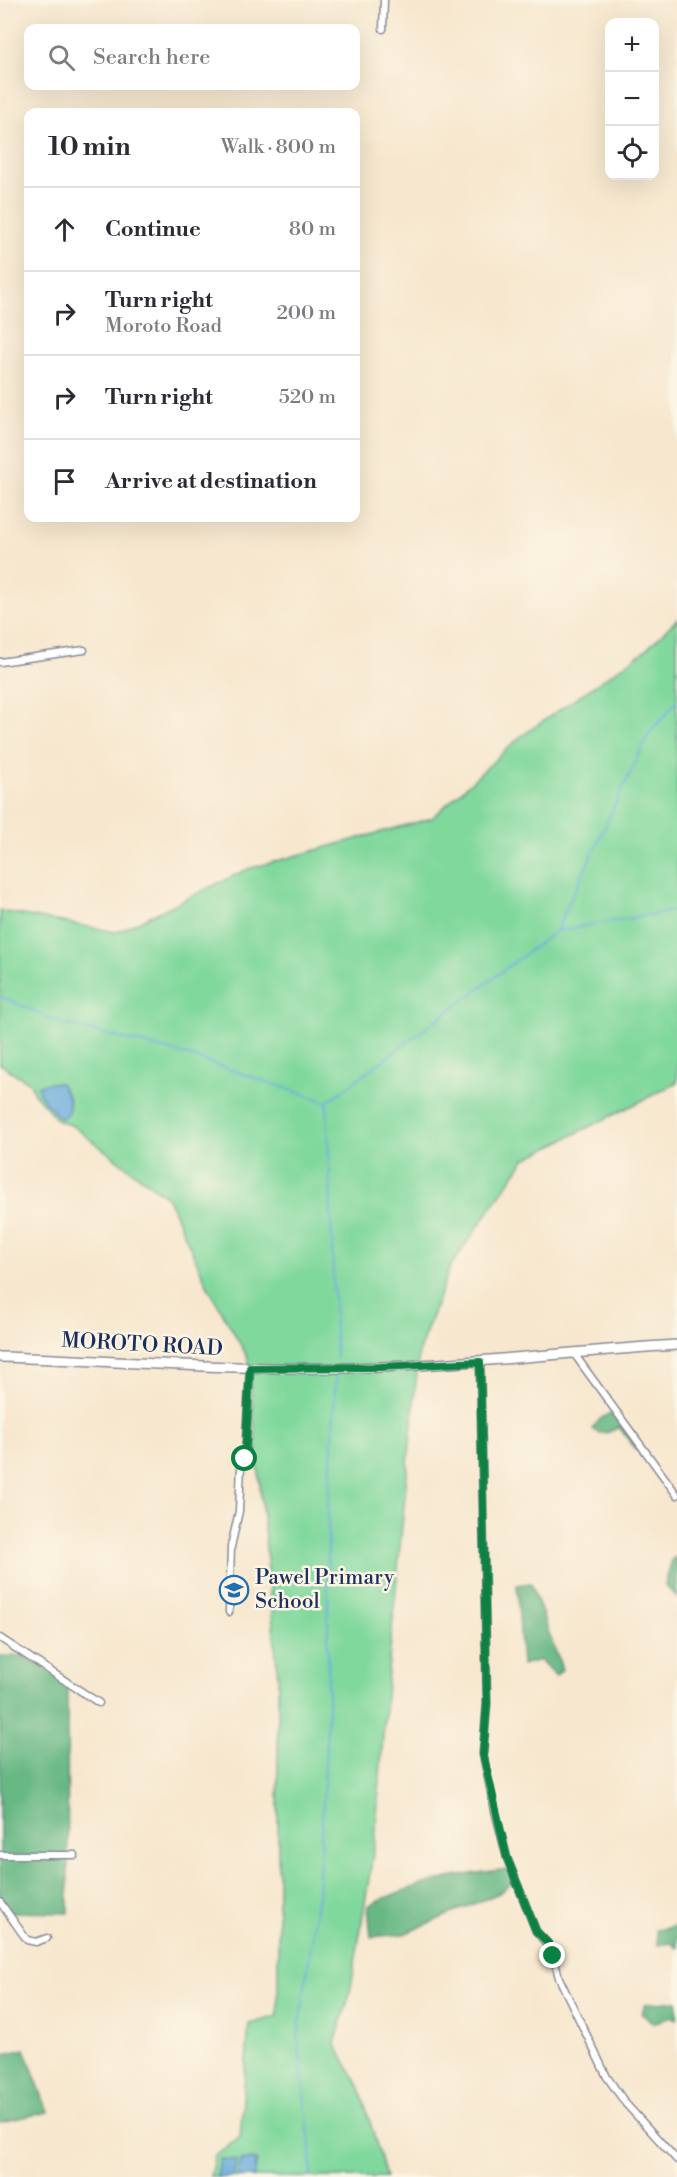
<!DOCTYPE html>
<html lang="en">
<head>
<meta charset="utf-8">
<style>
  body { margin:0; font-family:"Libre Bodoni",serif; background:#f7f7f7; color:#2b2b33 }
  .controls { position:absolute; right:18px; top:18px; display:grid; overflow:hidden; border-radius:12px; box-shadow:0 6px 24px #0002 }
  .controls button { width:54px; height:54px; display:grid; place-items:center; padding:0; border:0; border-bottom:2px solid #e1e1e2; background:#fff; color:#2b2b33; font:30px sans-serif }
  .stop { position:absolute; width:18px; height:18px; margin:-14px; border:4px solid #0b8043; border-radius:50%; background:#fff }
  .stop.end { background:#0b8043; border-color:#fff; box-shadow:0 2px 6px #0008 }
  .list { margin:0; padding:0; list-style:none }
  h2 { display:flex; justify-content:space-between; align-items:center; height:78px; margin:0; padding:0 24px; font-size:26px }
  h2 small { font-size:20px; font-weight:400; color:#7c7c81 }
  .list li { display:grid; grid-template-columns:39px 1fr auto; gap:18px; align-items:center; box-sizing:border-box; height:84px; padding:0 24px; border-top:2px solid #e1e1e2 }
  .list b { display:block; font-size:22px; white-space:nowrap }
  .list p { margin:0; font-size:20px; white-space:nowrap; color:#7c7c81 }
  .list em { font-size:20px; font-style:normal; color:#7c7c81 }
  .icon { flex:none; width:33px; height:33px; fill:none; stroke:currentColor; stroke-width:2; stroke-linecap:round; stroke-linejoin:round }
  .map { position:relative; flex:none; width:677px; height:2177px; overflow:hidden }
  .search { position:absolute; background:#fff; box-shadow:0 6px 24px #0002; left:24px; top:24px; width:336px; height:66px; display:flex; align-items:center; gap:15px; box-sizing:border-box; padding:0 21px; border-radius:12px; color:#7c7c81; font-size:22px }
  .panel { position:absolute; background:#fff; box-shadow:0 6px 24px #0002; left:24px; top:108px; width:336px; height:414px; border-radius:12px }
  .map>svg:first-child { display:block }
  .green { fill:#81d89d; stroke:#4e847e; stroke-width:1.5 }
  .forest { fill:#68b884; stroke:#427471; stroke-width:1.5 }
  .water { fill:#69abdd; stroke:#426d9e; stroke-width:1.5 }
  .lines { fill:none; stroke-linecap:round; stroke-linejoin:round }
  .stream { stroke:#69abdd; stroke-width:2 }
  .street-casing { stroke:#898b96; stroke-width:9 }
  .secondary-casing { stroke:#898b96; stroke-width:12 }
  .street { stroke:#fff; stroke-width:6 }
  .secondary { stroke:#fff; stroke-width:9 }
  .route { stroke:#0b8043; stroke-width:8 }
  .labels { text-anchor:middle; dominant-baseline:central; stroke-width:5; stroke-linejoin:round; paint-order:stroke }
  .street-label { font-size:21px; fill:#1b2f5e; stroke:#fcf5e5 }
  .poi-label { font-size:21px; fill:#1b2f5e; stroke:#fcf5e5; text-anchor:start }
</style>
</head>
<body>
<div class="map">
<svg width="677" height="2177" viewBox="0 0 677 2177">
  <rect width="100%" height="100%" fill="#fcf5e5"/>
  <filter id="ink" filterUnits="userSpaceOnUse"><feTurbulence type="fractalNoise" baseFrequency=".0167" numOctaves="2"/><feDisplacementMap in="SourceGraphic" scale="12" xChannelSelector="R" yChannelSelector="G"/><feConvolveMatrix kernelMatrix="1 2 1 2 8 2 1 2 1" color-interpolation-filters="sRGB"/></filter>
  <filter id="wash" filterUnits="userSpaceOnUse"><feTurbulence type="fractalNoise" baseFrequency=".008" numOctaves="4" result="noise"/><feDisplacementMap in="SourceGraphic" scale="24" xChannelSelector="R" yChannelSelector="G"/><feGaussianBlur stdDeviation="1.35" result="paint"/><feColorMatrix in="noise" values="0 0 0 0 0 0 0 0 0 0 0 0 0 0 0 0 0 1.4 0 .05"/><feComposite in="paint" operator="in"/></filter>
  <g filter="url(#wash)">
    <rect width="100%" height="100%" fill="#f7e7ce"/>
    <polygon class="green" points="677,619 677,1083 525,1159 450,1267 419,1351 388,1670 375,1842 350,1993 335,2043 360,2088 386,2177 210,2177 214,2157 240,2137 249,2024 278,2016 278,1677 248,1358 209,1289 168,1198 71,1125 58,1121 34,1093 30,1083 0,1064 0,911 117,932 248,869 432,818 520,737 646,650"/>
    <g class="forest">
      <path d="M610,1414L616,1415L642,1448L637,1451L619,1427C610,1432 601,1437 592,1429L601,1418Z"/>
      <polygon points="677,1557 677,1598 665,1585 672,1559"/>
      <polygon points="531,1583 562,1669 556,1676 540,1660 522,1665 517,1585"/>
      <polygon points="0,1656 24,1656 67,1681 68,1913 9,1912 0,1899"/>
      <path d="M511,1869L516,1879L499,1893L404,1934L371,1937L368,1906C410,1884 464,1873 511,1869Z"/>
      <polygon points="677,1926 677,1948 671,1943 658,1945 656,1930"/>
      <polygon points="677,2001 677,2019 671,2017 653,2023 642,2014 645,2004"/>
      <polygon points="25,2049 48,2112 0,2122 0,2055"/>
    </g>
    <g class="water">
      <path d="M50,1083H60C68,1095 76,1109 61,1119L45,1102L39,1092L38,1085Z"/>
      <polygon points="220,2159 236,2160 233,2177 217,2177"/>
      <polygon points="240,2160 257,2160 254,2177 237,2177"/>
    </g>
    <g class="lines">
      <g class="stream">
        <polyline points="556,931 648,735 677,701"/>
        <polyline points="0,996 61,1023 187,1055 327,1102"/>
        <polyline points="327,1102 556,931 677,910"/>
        <polyline points="327,1102 336,1357"/>
        <polyline points="311,2177 311,2154 298,2037 318,1896 328,1707 328,1509 336,1376"/>
      </g>
    </g>
  </g>
  <g filter="url(#ink)">
    <g class="lines">
      <g class="street-casing">
        <g id="street">
          <polyline points="383,29 384,0"/>
          <polyline points="0,662 84,650"/>
          <polyline points="575,1355 677,1495"/>
          <polyline points="480,1362 487,1703 483,1754 494,1807 507,1858 536,1931 552,1950 559,1978 607,2077 626,2104 677,2160"/>
          <polyline points="229,1612 231,1547 239,1511 241,1466 245,1459 250,1368"/>
          <polyline points="0,1638 99,1703"/>
          <polyline points="0,1855 75,1855"/>
          <polyline points="0,1902 27,1940 36,1942 47,1938"/>
        </g>
      </g>
      <g class="secondary-casing">
        <path id="secondary" d="M0,1357C127,1361 255,1372 382,1367C481,1363 579,1351 677,1345"/>
      </g>
      <use href="#street" class="street"/>
      <use href="#secondary" class="secondary"/>
    </g>
  </g>
  <g class="lines" filter="url(#ink)">
    <polyline class="route" points="245,1459 250,1368 380,1367 480,1362 487,1703 483,1754 507,1858 536,1931 549,1944 553,1956"/>
  </g>
  <defs>
    <g id="school-ring" transform="scale(1.5)"><circle r="9.5" fill="#fcf5e5" stroke="#1f6fb2" stroke-width="1.5"/><path d="M0-5L7-2L0 1L-7-2ZM-4 1L0 2.5L4 1V4Q0 6-4 4Z" fill="#1f6fb2"/></g>
  </defs>
  <g fill-rule="evenodd">
    <use href="#school-ring" x="234" y="1590"/>
  </g>
  <g class="labels">
    <g class="street-label">
      <text transform="translate(142 1345) rotate(3)">MOROTO ROAD</text>
    </g>
    <g class="poi-label">
      <text x="255" y="1578">Pawel Primary<tspan x="255" dy="24">School</tspan></text>
    </g>
  </g>
</svg>
<div class="controls">
<button>+</button>
<button>−</button>
<button><svg class="icon" aria-label="locate" viewBox="0 0 24 24"><circle cx="12" cy="12" r="6"/><path d="M12 2v4M12 18v4M2 12h4M18 12h4"/></svg></button>
</div>
<div class="stop" style="left:245px;top:1459px"></div>
<div class="stop end" style="left:553px;top:1956px"></div>
<div class="search"><svg class="icon" aria-label="search" viewBox="0 0 24 24"><circle cx="10" cy="10" r="6"/><path d="M15 15l6 6"/></svg>Search here</div>
<section class="panel">
<h2>10 min<small>Walk · 800 m</small></h2>
<ul class="list">
<li><svg class="icon" aria-label="ahead" viewBox="0 0 24 24"><path d="M12 20V5M6 11l6-6 6 6"/></svg><div><b>Continue</b></div><em>80 m</em></li>
<li><svg class="icon" aria-label="right" viewBox="0 0 24 24"><path d="M7 20v-9h11M14 6l5 5-5 5"/></svg><div><b>Turn right</b><p>Moroto Road</p></div><em>200 m</em></li>
<li><svg class="icon" aria-label="right" viewBox="0 0 24 24"><path d="M7 20v-9h11M14 6l5 5-5 5"/></svg><div><b>Turn right</b></div><em>520 m</em></li>
<li><svg class="icon" aria-label="arrive" viewBox="0 0 24 24"><path d="M6 21V4h12l-3 4 3 4H6"/></svg><div><b>Arrive at destination</b></div></li>
</ul>
</section>
</div>
</body>
</html>
